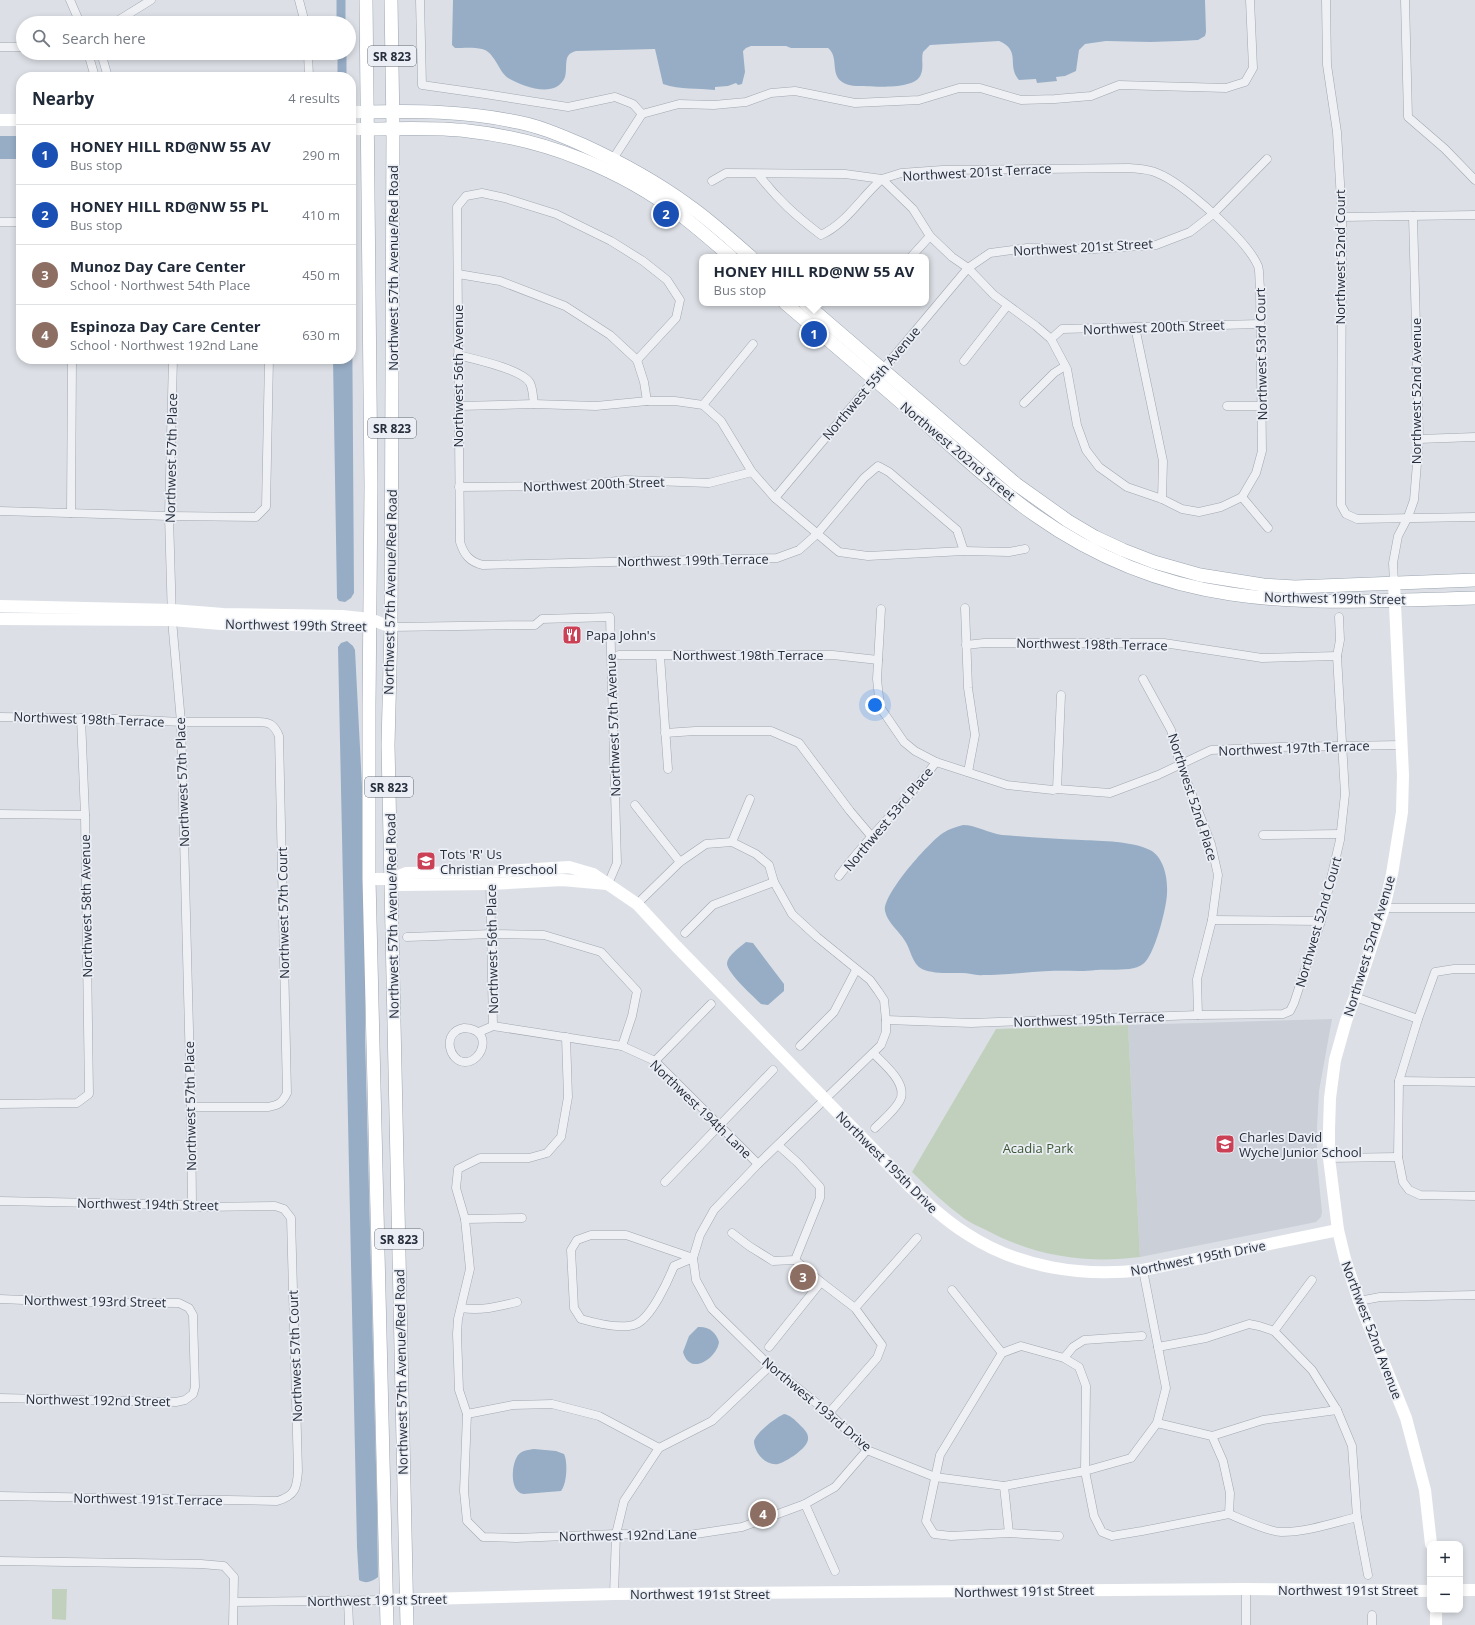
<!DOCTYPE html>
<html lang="en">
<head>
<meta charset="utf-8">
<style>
  body { margin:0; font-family:"Open Sans",sans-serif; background:#f2f2f3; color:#1f2937 }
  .controls { position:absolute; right:12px; bottom:12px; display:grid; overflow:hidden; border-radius:8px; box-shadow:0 2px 6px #0003 }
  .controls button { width:36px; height:36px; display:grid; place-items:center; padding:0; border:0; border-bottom:1px solid #e0e1e3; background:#fff; color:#1f2937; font:20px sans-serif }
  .you { position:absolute; left:875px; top:705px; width:14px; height:14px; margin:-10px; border:3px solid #fff; border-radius:50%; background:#1a73e8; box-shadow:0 0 0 6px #1a73e833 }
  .badge { display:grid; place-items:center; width:26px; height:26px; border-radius:50%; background:#d93025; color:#fff; font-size:13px; font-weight:700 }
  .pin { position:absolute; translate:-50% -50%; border:2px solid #fff; box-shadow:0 1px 4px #0006 }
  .popup { position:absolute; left:699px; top:254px; width:230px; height:52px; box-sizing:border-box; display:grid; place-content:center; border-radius:8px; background:#fff; filter:drop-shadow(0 1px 3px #0005); font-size:13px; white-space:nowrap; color:#747a83 }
  .popup b { font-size:15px; color:#1f2937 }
  .popup::after { content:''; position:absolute; left:50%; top:100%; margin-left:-8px; border:8px solid transparent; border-top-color:#fff }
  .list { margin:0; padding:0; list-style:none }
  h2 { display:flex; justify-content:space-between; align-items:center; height:52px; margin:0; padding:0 16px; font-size:17px }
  h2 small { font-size:13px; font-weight:400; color:#747a83 }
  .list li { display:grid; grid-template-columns:26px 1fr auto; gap:12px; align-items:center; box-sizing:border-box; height:60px; padding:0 16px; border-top:1px solid #e0e1e3 }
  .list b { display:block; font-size:15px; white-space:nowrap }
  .list p { margin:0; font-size:13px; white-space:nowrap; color:#747a83 }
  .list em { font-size:13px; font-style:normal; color:#747a83 }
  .icon { flex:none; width:22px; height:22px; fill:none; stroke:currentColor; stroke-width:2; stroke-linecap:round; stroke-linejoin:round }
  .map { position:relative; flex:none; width:1475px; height:1625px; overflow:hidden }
  .search { position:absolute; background:#fff; box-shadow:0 2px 6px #0003; left:16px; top:16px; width:340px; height:44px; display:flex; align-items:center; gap:10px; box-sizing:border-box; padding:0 14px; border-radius:22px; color:#747a83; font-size:15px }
  .panel { position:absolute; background:#fff; box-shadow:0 2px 6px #0003; left:16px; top:72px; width:340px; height:292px; border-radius:16px }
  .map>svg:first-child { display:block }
  .built { fill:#cacfd8 }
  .green { fill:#c1d0bd }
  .water { fill:#97adc6 }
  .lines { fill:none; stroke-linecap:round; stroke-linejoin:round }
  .canal { stroke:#97adc6; stroke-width:9 }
  .street-casing { stroke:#a2a7b0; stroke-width:9 }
  .primary-casing { stroke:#9ba4b1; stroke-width:14 }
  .street { stroke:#eef0f4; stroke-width:8 }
  .secondary { stroke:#fff; stroke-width:12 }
  .primary { stroke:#fff; stroke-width:13 }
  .labels { text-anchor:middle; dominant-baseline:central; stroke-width:3.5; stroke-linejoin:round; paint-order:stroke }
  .shield { fill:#ebeef4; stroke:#616873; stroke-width:1 }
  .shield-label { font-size:12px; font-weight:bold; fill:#262e3c }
  .street-label { font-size:13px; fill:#262e3c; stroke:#ebeef4 }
  .poi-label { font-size:13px; fill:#262e3c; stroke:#ebeef4; text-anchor:start }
  .park-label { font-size:13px; fill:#3a5733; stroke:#ebeef4 }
</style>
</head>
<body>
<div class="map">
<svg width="1475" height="1625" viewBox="0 0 1475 1625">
  <rect width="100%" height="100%" fill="#dce0e6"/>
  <polygon class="built" points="1332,1019 1319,1091 1317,1127 1317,1161 1322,1212 1321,1217 1316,1222 1140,1257 1128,1025"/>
  <g class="green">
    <path d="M1128,1025L1140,1257C1086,1264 1034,1256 986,1230C979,1227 971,1223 965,1219C946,1205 929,1189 912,1172L996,1029Z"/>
    <polygon points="52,1589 67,1589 66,1620 52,1619"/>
  </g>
  <g class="water">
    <path d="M453,0H1205L1206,32L1205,36L1198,40L1180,41L1150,42L1106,41L1085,44L1079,50L1076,71L1065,76L1056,77L1057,81L1037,83L1036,79L1019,80C1006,65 1022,51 999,41L930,45L923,52C921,59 924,67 921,74C916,91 871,86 856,86C824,83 842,59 828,48H791L786,46H751L746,48L743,51L745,72L742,84L738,85L736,83L728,86L715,87V90C697,88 681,90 663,84L655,49L576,51C573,52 570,53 568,56C565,61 567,70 565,77C556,99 524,87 508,78C498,71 495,52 482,49C474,47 463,48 455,48L452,45Z"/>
    <rect x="0" y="136" width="21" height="23"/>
    <polygon points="351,149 354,593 351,598 345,602 339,601 337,598 333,359 351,359"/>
    <path d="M347,641L353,646L355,650L366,865L365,1034L377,1505L378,1577C371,1582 366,1584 359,1580L357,1547L338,647L341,643Z"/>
    <path d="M963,825C976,825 988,833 1002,835C1028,837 1055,839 1082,840C1102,841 1132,841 1150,850C1164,857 1168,879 1167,893C1167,907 1154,957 1143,964C1133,972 1109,969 1096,970C1081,972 1065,970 1049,971C1027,972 1005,975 983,975C976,976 969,973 962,973C949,973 933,974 922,969C912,964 911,950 905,941C899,931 887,922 885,911C882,895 929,842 943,833C949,829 956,827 963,825Z"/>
    <path d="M746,942L753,943L784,984V991L768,1005L761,1004C754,997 726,972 727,963C728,955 740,947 746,942Z"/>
    <path d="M698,1327C708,1326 716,1332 719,1342C717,1358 690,1377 683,1352L689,1336Z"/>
    <path d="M784,1414C790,1415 795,1420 799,1424C803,1428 809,1433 808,1439C808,1448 786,1462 778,1464C765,1466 754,1452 754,1441C757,1432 775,1418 784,1414Z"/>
    <path d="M534,1449L556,1451L564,1454C568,1462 567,1484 561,1491L524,1494C509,1493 511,1462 519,1454C523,1450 528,1450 534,1449Z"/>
  </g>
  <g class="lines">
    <g class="canal">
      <polyline points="341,0 341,23"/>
      <polyline points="342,53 342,77"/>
    </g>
    <g class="street-casing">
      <g id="street">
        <polyline points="70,0 80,23"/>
        <polyline points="299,0 305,23"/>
        <polyline points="420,0 422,85 485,94 568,107 615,97 633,104 642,114"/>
        <polyline points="1326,0 1327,65 1337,132 1342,217 1341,505 1346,514 1357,519 1475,517"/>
        <polyline points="1405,0 1408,117 1445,149 1475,180"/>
        <polyline points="114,23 151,0"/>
        <polyline points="0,47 23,47"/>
        <polyline points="88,53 95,77"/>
        <polyline points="101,53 108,77"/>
        <polyline points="308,53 309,77"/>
        <polyline points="642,114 679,104 714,105 746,102 771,93 795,91 855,103 919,100 959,88 980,88 1021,100 1055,99 1091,96 1119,85 1226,88 1245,82 1253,68 1250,0"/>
        <polyline points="611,162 642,114"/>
        <path d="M758,174C777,199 796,216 821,235C847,223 861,197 882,179L913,209L930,236L952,257L968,268L994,295L1036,326L1051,339L1067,369L1077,425L1086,450L1099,467L1127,487L1162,499L1182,509L1199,512L1221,507L1242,497"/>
        <path d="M712,181L726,173L845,174L882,179L901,173L942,170L1129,168C1138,169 1149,169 1157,173C1183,183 1247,240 1258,266C1260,272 1259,281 1260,287L1262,451L1256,473L1242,497"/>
        <polyline points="1342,217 1475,215"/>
        <polyline points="0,222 21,222"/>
        <polyline points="911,257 930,236"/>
        <polyline points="458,274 500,281 565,306 610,335 637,360"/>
        <polyline points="1135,327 1163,461 1162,499"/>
        <polyline points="1051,339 1062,329 1260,324"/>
        <path d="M458,355C474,359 522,369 530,383C533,389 533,398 534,404"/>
        <polyline points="173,359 169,516 172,620 181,722 191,1107 192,1205"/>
        <path d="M637,360L676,318L680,300L667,280L643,261L611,241L556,214L505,198L482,193L466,196L457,207L460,542C464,555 470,562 483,565L777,558L799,550L817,534L864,478L878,466L889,472L957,530L964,551"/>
        <polyline points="637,360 644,382 647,401"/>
        <polyline points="964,361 1007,306"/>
        <polyline points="1024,403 1054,373 1065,366"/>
        <polyline points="703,405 753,344"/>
        <polyline points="459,406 534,404 596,406 647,401 675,401 703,405 721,421 752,472 775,498 839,552 868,556 964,551 1009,552 1025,549"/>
        <polyline points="1227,406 1261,406"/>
        <polyline points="1419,439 1475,437"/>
        <polyline points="459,487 574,486 625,480 709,483 752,472"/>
        <polyline points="1242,497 1268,528"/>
        <polyline points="775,498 968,268 990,253 1027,248 1094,249 1156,245 1190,232 1213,214 1267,159"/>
        <polyline points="0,511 169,516 256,517 266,507 269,359"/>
        <polyline points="71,513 72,359"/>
        <polyline points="1394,583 1393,563 1398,536 1408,517 1414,500 1419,439 1413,216"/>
        <polyline points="965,608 968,688 975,735 968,772"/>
        <polyline points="881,609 877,679 880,707 904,742 915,751 936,762 1007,785 1053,790 1057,789 1110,793 1158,775 1211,750 1280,747 1401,745"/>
        <polyline points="391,627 535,625 542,619 610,617 617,863 608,884"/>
        <polyline points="966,645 984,643 1164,643 1262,658 1337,656"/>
        <polyline points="619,655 833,655 878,660"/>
        <polyline points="660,656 668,769"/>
        <polyline points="1143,679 1171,730 1180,764 1211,844 1218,875 1212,920 1197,979 1198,1015"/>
        <path d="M0,717L123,719L181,722H258C269,722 274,724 279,736L287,1093C282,1103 279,1105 268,1107H191"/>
        <polyline points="665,733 695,731 771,731 799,743 850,811 872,837"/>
        <polyline points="1057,789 1061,695"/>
        <polyline points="635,805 680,862"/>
        <polyline points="0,814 85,815"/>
        <polyline points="1263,835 1340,834"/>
        <polyline points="732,842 750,799"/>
        <path d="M839,876C869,835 906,803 936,762"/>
        <polyline points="490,879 493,1026"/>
        <polyline points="637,904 680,862 706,844 732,842 756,854 769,865 774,882 792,914 817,937 870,980 878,991 884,1000 886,1020 886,1032 881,1045 758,1164 714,1210 700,1235 693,1258 696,1280 712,1309 770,1366 829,1413 867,1450 935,1477 1004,1486 1085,1471 1131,1458 1157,1423 1166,1388 1143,1270"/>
        <polyline points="1384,908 1475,908"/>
        <polyline points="1212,920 1321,921"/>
        <polyline points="685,933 713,905 774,882"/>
        <polyline points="407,937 492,934 544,935 601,952 637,991 632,1016 622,1046"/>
        <polyline points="1475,969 1454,969 1435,972 1418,1019 1399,1081 1398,1157 1403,1182 1409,1190 1420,1195 1475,1196"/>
        <polyline points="1355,997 1418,1019"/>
        <polyline points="886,1020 971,1023 1198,1015 1283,1014 1290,1011 1294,1003 1321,921 1340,840 1345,794 1337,656 1340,640 1339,617"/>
        <path d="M464,1028C494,1029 483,1062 465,1062C449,1062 441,1032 464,1028Z"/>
        <polyline points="479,1032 493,1026 622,1046 655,1061 758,1164"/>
        <polyline points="566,1037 568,1097 561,1137 547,1153 529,1158 480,1158 458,1169 456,1188 465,1219 470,1269 458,1319 457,1334 459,1390 467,1414 464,1491 467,1521 483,1537 516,1538 616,1534 689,1535 742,1527 805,1504 835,1487 867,1450"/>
        <polyline points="800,1046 834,1012 856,970"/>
        <path d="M873,1053C884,1064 910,1085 899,1102C893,1112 883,1120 875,1128"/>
        <polyline points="655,1061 711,1004"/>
        <polyline points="1399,1081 1475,1082"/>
        <polyline points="0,1104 77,1103 89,1094 85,815 81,718"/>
        <polyline points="778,1145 798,1163 820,1187 820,1198 795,1260"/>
        <polyline points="1329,1158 1398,1157"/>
        <polyline points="665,1182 773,1070"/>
        <path d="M0,1201L192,1205L200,1207L275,1206L284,1209L291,1218L298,1471C297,1488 295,1496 277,1501L0,1496"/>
        <polyline points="465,1219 522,1218"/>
        <polyline points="732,1233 749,1246 773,1261 795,1260"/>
        <path d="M591,1235H626L693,1258L674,1266C668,1281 651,1318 636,1324C622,1330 595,1323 581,1319L574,1308L571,1250L577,1240Z"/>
        <polyline points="795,1260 821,1282 855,1308 882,1345 877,1358 829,1413"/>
        <polyline points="952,1290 1002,1353"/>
        <polyline points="0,1299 71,1302 179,1303 189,1308 193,1315 195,1387 193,1394 185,1400 176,1402 0,1398"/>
        <polyline points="1359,1301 1380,1297 1475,1295"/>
        <path d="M461,1308C481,1311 497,1307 517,1302"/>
        <polyline points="855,1308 917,1238"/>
        <polyline points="1274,1331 1312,1280"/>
        <polyline points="769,1347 821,1282"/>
        <polyline points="1158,1347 1206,1338 1249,1324 1259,1326 1274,1331 1312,1370 1337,1410 1352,1446 1357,1517 1368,1575"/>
        <polyline points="1064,1358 1073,1347 1084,1340 1142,1336"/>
        <polyline points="467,1414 513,1405 552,1404 599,1416 659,1448 712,1421 770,1366"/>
        <polyline points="1157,1423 1212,1436 1223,1461 1230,1493 1229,1514"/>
        <polyline points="1212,1436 1263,1420 1337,1410"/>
        <polyline points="1004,1486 1009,1533"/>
        <polyline points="805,1504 835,1571"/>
        <path d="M1229,1514C1241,1519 1269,1532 1281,1532C1307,1532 1333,1523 1357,1517"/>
        <polyline points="1059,1536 1009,1533 951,1536 934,1534 926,1521 940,1455 1002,1353 1021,1346 1064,1358 1079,1367 1086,1386 1085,1471 1094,1516 1102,1532 1112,1536 1142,1531 1229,1514"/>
        <polyline points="0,1561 201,1564 224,1566 234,1577 233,1625"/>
        <polyline points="1246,1589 1246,1625"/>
        <polyline points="614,1594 616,1534 624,1501 659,1448"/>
        <polyline points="348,1600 349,1625"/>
        <polyline points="234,1602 387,1600"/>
        <polyline points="1372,1615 1372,1625"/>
      </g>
    </g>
    <g class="primary-casing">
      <g id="primary">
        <polyline points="366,0 371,486 369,707 369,879 387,1625"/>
        <polyline points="391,0 393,129 391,627 388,745 407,1625"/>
        <path d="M367,112C416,111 464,111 512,121C537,125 560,135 583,145C620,162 655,181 688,205C710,220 730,239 751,257"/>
        <path d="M368,129C401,129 434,127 468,131C544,139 621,169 682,216C699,229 715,243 731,257"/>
        <path d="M785,303C832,343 879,383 926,424C961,454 996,488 1035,515C1093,556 1160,584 1231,594C1311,606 1394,600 1475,598"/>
        <polyline points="805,303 1016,484 1068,521 1095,537 1123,550 1154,562 1200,575 1263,585 1295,587 1475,580"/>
      </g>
    </g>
    <use href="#street" class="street"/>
    <g class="secondary">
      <polyline points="351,112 367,112"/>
      <polyline points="0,120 21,120"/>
      <polyline points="351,129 368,129"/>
      <polyline points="1394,583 1403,775 1402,812 1392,874 1384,908 1355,997 1346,1021 1335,1060 1330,1098 1329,1129 1329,1158 1338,1230 1345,1259 1359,1301 1406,1418 1425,1490 1431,1544"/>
      <polyline points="0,606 172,610 223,614 342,616 370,619 391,627"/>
      <polyline points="0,619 172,620 221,624 370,626"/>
      <path d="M369,879H391L406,873L490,872L569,867L593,874L637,904L676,946L910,1187C928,1204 946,1221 967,1234C1019,1268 1082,1277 1143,1270L1338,1230"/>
      <polyline points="391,879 399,885 490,884 562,880 607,884"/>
      <polyline points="1460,1590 1475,1590"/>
      <polyline points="387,1600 614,1594 1246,1589 1430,1591"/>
      <polyline points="1436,1610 1436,1625"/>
    </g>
    <use href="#primary" class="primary"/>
  </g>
  <defs>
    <g id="restaurant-square" transform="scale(1)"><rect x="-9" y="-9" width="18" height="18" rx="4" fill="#cb4055" stroke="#ebeef4"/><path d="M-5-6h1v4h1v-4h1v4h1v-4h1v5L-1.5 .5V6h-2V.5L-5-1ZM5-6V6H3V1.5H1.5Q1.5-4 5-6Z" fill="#fff"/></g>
    <g id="school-square" transform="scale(1)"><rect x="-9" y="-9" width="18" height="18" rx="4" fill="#cb4055" stroke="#ebeef4"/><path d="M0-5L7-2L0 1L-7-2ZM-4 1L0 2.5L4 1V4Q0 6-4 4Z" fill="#fff"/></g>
  </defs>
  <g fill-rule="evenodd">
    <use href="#restaurant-square" x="572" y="635"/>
    <use href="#school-square" x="426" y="861"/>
    <use href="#school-square" x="1225" y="1144"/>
  </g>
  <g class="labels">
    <g class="shield">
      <rect x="368" y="46" width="48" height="20" rx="3"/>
      <rect x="368" y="418" width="48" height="20" rx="3"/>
      <rect x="365" y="777" width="48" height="20" rx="3"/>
      <rect x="375" y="1229" width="48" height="20" rx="3"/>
    </g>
    <g class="shield-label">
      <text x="392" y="56">SR 823</text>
      <text x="392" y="428">SR 823</text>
      <text x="389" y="787">SR 823</text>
      <text x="399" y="1239">SR 823</text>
    </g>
    <g class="street-label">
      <text transform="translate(977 172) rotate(-3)">Northwest 201st Terrace</text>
      <text transform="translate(1083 247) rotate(-3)">Northwest 201st Street</text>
      <text transform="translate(1340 257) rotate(-90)">Northwest 52nd Court</text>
      <text transform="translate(393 268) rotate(-90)">Northwest 57th Avenue/Red Road</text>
      <text transform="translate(1154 327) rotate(-2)">Northwest 200th Street</text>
      <text transform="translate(1261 354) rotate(-91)">Northwest 53rd Court</text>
      <text transform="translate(458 376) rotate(-90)">Northwest 56th Avenue</text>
      <text transform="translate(871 383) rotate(-50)">Northwest 55th Avenue</text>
      <text transform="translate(1416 391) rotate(-90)">Northwest 52nd Avenue</text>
      <text transform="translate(958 451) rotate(40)">Northwest 202nd Street</text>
      <text transform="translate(171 458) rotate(-89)">Northwest 57th Place</text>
      <text transform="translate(594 484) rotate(-2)">Northwest 200th Street</text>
      <text transform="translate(693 560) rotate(-1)">Northwest 199th Terrace</text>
      <text transform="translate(390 592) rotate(-89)">Northwest 57th Avenue/Red Road</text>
      <text transform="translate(1335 598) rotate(1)">Northwest 199th Street</text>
      <text transform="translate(296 625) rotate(1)">Northwest 199th Street</text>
      <text transform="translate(1092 644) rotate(1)">Northwest 198th Terrace</text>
      <text x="748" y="655">Northwest 198th Terrace</text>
      <text transform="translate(89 719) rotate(2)">Northwest 198th Terrace</text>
      <text transform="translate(613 725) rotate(-92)">Northwest 57th Avenue</text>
      <text transform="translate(1294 748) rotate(-2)">Northwest 197th Terrace</text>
      <text transform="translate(182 782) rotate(-92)">Northwest 57th Place</text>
      <text transform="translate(1193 797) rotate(72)">Northwest 52nd Place</text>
      <text transform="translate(888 819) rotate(-50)">Northwest 53rd Place</text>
      <text transform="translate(86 906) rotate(-91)">Northwest 58th Avenue</text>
      <text transform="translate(283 913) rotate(-91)">Northwest 57th Court</text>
      <text transform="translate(392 916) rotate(-91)">Northwest 57th Avenue/Red Road</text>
      <text transform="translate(1318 922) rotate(-74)">Northwest 52nd Court</text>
      <text transform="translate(1369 946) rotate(-73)">Northwest 52nd Avenue</text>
      <text transform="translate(492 949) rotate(-91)">Northwest 56th Place</text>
      <text transform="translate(1089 1019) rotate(-2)">Northwest 195th Terrace</text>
      <text transform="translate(190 1106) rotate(-91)">Northwest 57th Place</text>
      <text transform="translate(701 1109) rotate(44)">Northwest 194th Lane</text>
      <text transform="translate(887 1162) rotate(45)">Northwest 195th Drive</text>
      <text transform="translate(148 1204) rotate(1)">Northwest 194th Street</text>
      <text transform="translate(1198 1258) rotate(-11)">Northwest 195th Drive</text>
      <text transform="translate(95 1301) rotate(1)">Northwest 193rd Street</text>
      <text transform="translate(1372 1330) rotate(69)">Northwest 52nd Avenue</text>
      <text transform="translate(295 1356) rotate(-92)">Northwest 57th Court</text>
      <text transform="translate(401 1372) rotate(-91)">Northwest 57th Avenue/Red Road</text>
      <text transform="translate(98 1400) rotate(1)">Northwest 192nd Street</text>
      <text transform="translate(817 1404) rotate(40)">Northwest 193rd Drive</text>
      <text transform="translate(148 1499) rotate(1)">Northwest 191st Terrace</text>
      <text transform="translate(628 1535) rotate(-1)">Northwest 192nd Lane</text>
      <text x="1348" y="1590">Northwest 191st Street</text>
      <text transform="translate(1024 1591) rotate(-1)">Northwest 191st Street</text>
      <text x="700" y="1594">Northwest 191st Street</text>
      <text transform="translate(377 1600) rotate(-1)">Northwest 191st Street</text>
    </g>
    <g class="poi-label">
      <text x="586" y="635">Papa John's</text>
      <text x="440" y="854">Tots 'R' Us<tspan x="440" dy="15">Christian Preschool</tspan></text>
      <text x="1239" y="1137">Charles David<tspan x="1239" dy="15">Wyche Junior School</tspan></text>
    </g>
    <g class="park-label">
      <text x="1038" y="1148">Acadia Park</text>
    </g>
  </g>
</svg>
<div class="controls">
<button>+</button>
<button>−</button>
</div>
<div class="you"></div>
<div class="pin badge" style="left:814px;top:334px;background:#1a4fb4">1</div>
<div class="popup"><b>HONEY HILL RD@NW 55 AV</b>Bus stop</div>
<div class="pin badge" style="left:666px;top:214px;background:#1a4fb4">2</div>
<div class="pin badge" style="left:803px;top:1277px;background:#8d6e63">3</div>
<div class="pin badge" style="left:763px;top:1514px;background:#8d6e63">4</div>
<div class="search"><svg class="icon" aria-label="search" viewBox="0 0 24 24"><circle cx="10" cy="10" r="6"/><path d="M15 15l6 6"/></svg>Search here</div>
<section class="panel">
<h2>Nearby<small>4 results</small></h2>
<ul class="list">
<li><span class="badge" style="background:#1a4fb4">1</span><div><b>HONEY HILL RD@NW 55 AV</b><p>Bus stop</p></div><em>290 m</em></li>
<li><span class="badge" style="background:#1a4fb4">2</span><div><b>HONEY HILL RD@NW 55 PL</b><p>Bus stop</p></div><em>410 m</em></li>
<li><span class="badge" style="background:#8d6e63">3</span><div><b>Munoz Day Care Center</b><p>School · Northwest 54th Place</p></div><em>450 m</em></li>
<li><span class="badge" style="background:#8d6e63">4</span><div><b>Espinoza Day Care Center</b><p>School · Northwest 192nd Lane</p></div><em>630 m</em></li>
</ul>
</section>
</div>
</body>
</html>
